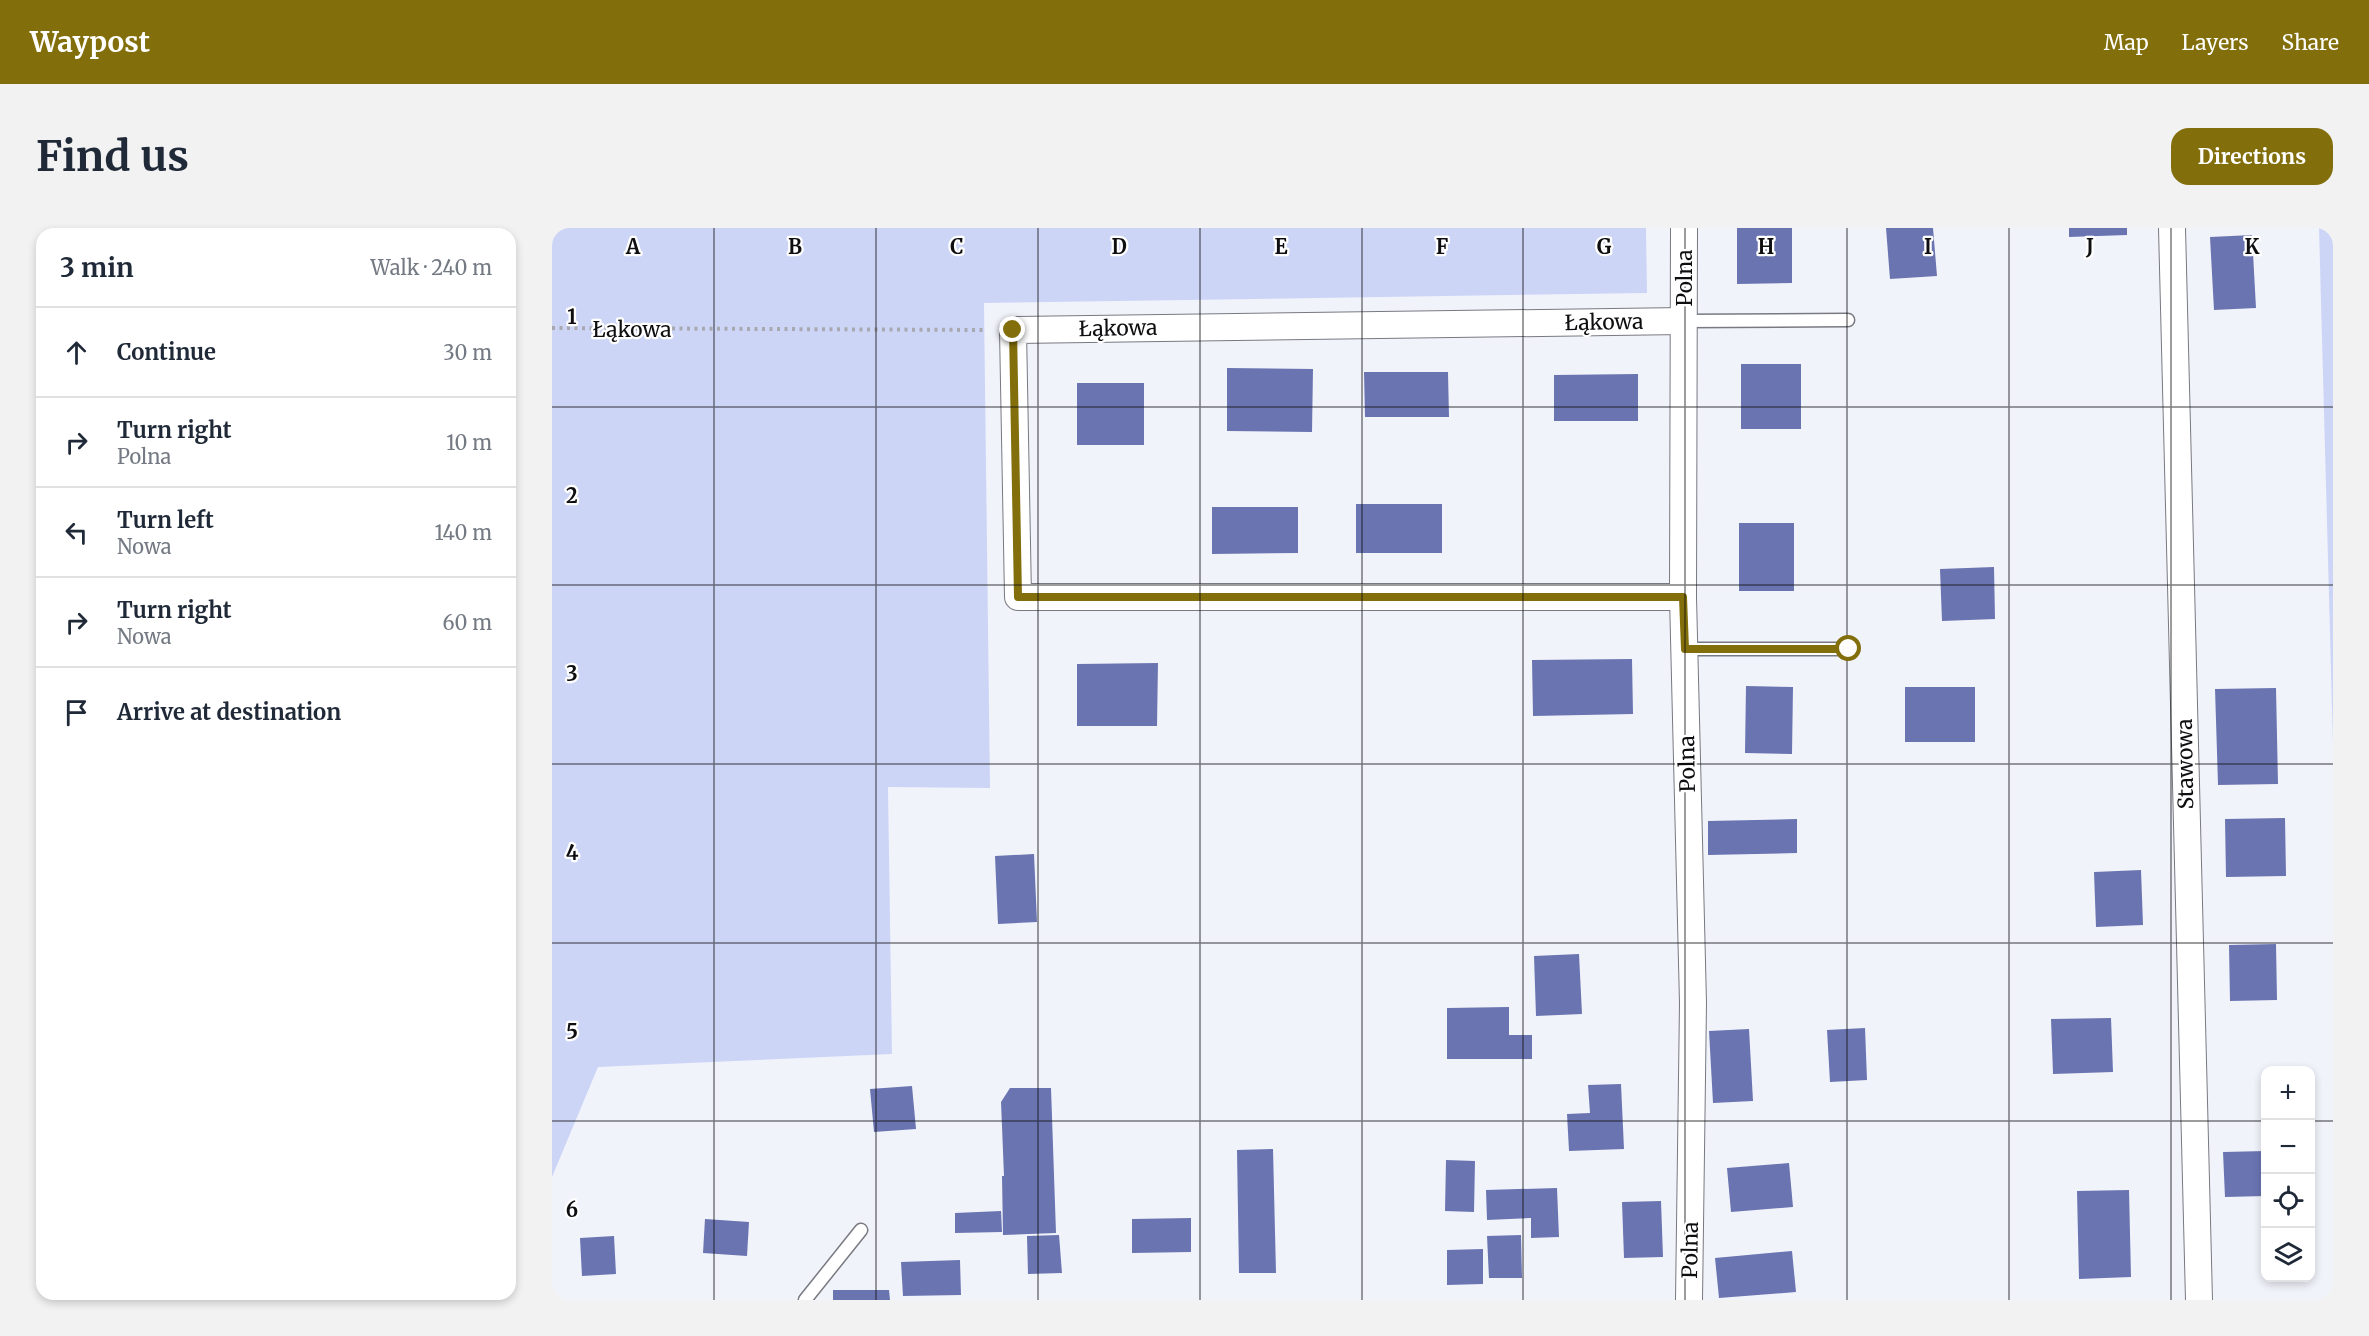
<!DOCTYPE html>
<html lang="en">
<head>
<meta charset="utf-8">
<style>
  body { margin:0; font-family:Merriweather,serif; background:#f2f2f3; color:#1f2937 }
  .controls { position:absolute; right:18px; bottom:18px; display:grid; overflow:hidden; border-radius:12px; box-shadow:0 3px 9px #0003 }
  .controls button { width:54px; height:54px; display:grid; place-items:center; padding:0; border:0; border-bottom:2px solid #e0e1e3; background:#fff; color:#1f2937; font:30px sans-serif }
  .stop { position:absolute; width:18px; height:18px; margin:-14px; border:4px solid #826e0b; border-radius:50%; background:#fff }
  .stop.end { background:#826e0b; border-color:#fff; box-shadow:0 2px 6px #0008 }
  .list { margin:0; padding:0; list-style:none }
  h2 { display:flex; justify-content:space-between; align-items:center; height:78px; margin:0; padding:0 24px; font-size:26px }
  h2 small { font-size:20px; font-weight:400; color:#747a83 }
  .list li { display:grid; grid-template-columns:39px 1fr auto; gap:18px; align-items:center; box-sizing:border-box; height:90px; padding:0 24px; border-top:2px solid #e0e1e3 }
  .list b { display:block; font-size:22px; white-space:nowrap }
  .list p { margin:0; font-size:20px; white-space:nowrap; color:#747a83 }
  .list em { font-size:20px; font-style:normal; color:#747a83 }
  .icon { flex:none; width:33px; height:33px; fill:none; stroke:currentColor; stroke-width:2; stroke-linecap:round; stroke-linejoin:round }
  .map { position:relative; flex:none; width:1781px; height:1072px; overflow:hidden; border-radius:18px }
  header { display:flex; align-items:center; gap:36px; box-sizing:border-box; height:84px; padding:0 30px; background:#826e0b; color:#fff }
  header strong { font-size:28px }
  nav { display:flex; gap:33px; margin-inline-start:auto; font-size:21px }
  .intro { display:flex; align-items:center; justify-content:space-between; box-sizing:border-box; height:144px; padding:0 36px }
  h1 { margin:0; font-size:42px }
  .button { padding:15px 27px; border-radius:18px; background:#826e0b; color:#fff; font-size:21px; font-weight:700 }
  main { display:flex; gap:36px; padding:0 36px }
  aside { flex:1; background:#fff; border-radius:18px; box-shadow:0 3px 9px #0003 }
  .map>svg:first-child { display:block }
  .green { fill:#cdd5f7 }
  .building { fill:#6a74b1 }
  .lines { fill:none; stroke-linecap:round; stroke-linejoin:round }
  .service-casing { stroke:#787981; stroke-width:15 }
  .minor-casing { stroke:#787981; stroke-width:28 }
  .path { stroke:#a8a9b0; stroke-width:4; stroke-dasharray:3 4.5; stroke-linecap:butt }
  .service { stroke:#fff; stroke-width:12 }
  .minor { stroke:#fff; stroke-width:26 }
  .route { stroke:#826e0b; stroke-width:8 }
  .grid { fill:none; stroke:#0e0e11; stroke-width:1.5; stroke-opacity:0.55 }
  .labels { text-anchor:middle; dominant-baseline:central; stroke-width:4.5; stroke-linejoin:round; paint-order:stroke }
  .street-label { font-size:21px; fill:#0e0e11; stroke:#fff }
  .grid-label { font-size:20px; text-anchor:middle; font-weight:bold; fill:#0e0e11; stroke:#fff; stroke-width:4.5; stroke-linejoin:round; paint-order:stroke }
</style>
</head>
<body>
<header>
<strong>Waypost</strong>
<nav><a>Map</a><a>Layers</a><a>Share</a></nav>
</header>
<div class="intro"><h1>Find us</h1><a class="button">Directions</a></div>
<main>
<aside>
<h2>3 min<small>Walk · 240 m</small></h2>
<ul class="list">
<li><svg class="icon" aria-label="ahead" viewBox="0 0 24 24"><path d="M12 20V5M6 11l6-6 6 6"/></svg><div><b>Continue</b></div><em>30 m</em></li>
<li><svg class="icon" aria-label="right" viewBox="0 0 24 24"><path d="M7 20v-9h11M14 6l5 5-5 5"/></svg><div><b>Turn right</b><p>Polna</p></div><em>10 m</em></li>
<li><svg class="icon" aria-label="left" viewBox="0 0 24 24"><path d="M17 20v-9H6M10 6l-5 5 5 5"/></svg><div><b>Turn left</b><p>Nowa</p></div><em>140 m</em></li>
<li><svg class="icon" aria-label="right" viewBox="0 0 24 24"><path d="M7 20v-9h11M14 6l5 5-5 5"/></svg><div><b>Turn right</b><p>Nowa</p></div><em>60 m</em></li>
<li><svg class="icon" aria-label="arrive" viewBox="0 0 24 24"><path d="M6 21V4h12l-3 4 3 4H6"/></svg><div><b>Arrive at destination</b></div></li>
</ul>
</aside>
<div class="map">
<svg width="1781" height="1072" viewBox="0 0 1781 1072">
  <rect width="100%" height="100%" fill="#f1f3fb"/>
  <g class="green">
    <polygon points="0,0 1094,0 1095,65 432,75 438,560 336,559 340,826 46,839 0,949"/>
    <polygon points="1767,0 1781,0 1781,516"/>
  </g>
  <g class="building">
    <polygon points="1185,0 1240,0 1240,55 1185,56"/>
    <polygon points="1334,0 1381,0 1385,48 1338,51"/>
    <polygon points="1517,0 1575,0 1575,7 1517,9"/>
    <polygon points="1700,7 1704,80 1662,82 1658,9"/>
    <rect x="1189" y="136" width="60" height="65"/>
    <polygon points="675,140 761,141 760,204 675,203"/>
    <polygon points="812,144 896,144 897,189 813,189"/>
    <polygon points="1086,146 1086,193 1002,193 1002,147"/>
    <rect x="525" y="155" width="67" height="62"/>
    <rect x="804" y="276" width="86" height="49"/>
    <polygon points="660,279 746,279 746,325 660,326"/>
    <rect x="1187" y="295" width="55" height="68"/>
    <polygon points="1442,339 1443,391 1390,393 1388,341"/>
    <polygon points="1080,431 1081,486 981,488 980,432"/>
    <polygon points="606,435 605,498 525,498 525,436"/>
    <polygon points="1194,458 1241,459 1240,526 1193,525"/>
    <rect x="1353" y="459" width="70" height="55"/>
    <polygon points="1724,460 1726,556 1666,557 1663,461"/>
    <polygon points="1733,590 1734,648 1674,649 1673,591"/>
    <polygon points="1245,591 1245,625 1156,627 1156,593"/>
    <polygon points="482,626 485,694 446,696 443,628"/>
    <polygon points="1589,642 1591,697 1544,699 1542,644"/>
    <polygon points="1724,716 1725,772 1678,773 1677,717"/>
    <polygon points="1027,726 1030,786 984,788 982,728"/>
    <polygon points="957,779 957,807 980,807 980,831 895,831 895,780"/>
    <polygon points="1559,790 1561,844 1501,846 1499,791"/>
    <polygon points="1313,800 1315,852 1278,854 1275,802"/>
    <polygon points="1197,801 1201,873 1161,875 1157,803"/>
    <polygon points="1069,856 1072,921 1017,923 1015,886 1038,885 1036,857"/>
    <polygon points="360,858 364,901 322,904 318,861"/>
    <polygon points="458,860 499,860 504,1005 451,1007 450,948 452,948 449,874"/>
    <polygon points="721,921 724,1045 687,1045 685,922"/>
    <polygon points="1714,923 1714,968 1673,969 1671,924"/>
    <polygon points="894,932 923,933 922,984 893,983"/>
    <polygon points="1237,935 1241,979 1179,984 1175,940"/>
    <polygon points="1005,960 1007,1009 979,1010 979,990 935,992 934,962"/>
    <polygon points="1577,962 1579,1049 1527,1051 1525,963"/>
    <polygon points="1109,973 1111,1029 1072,1030 1070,974"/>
    <polygon points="449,983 450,1004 403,1005 403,985"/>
    <polygon points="639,990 639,1024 580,1025 580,991"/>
    <polygon points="153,991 197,994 195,1028 151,1025"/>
    <polygon points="507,1007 510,1045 476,1046 475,1008"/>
    <polygon points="969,1007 970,1050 937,1050 935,1008"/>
    <polygon points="62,1008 64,1046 30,1048 28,1010"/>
    <polygon points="931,1021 931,1056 895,1057 895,1022"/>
    <polygon points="1240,1023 1244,1064 1167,1070 1163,1030"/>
    <polygon points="408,1032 409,1067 351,1068 349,1034"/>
    <polygon points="281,1062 337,1062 338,1072 281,1072"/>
  </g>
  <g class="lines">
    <g class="service-casing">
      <g id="service">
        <polyline points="1131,93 1296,92"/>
        <polyline points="1133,421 1297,421"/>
        <polyline points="253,1072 309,1002"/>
      </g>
    </g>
    <g class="minor-casing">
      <g id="minor">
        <polyline points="1132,0 1131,369 1141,775 1137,1072"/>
        <polyline points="1620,0 1647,1072"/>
        <polyline points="1131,369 466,369 461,102 1131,93"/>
      </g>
    </g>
    <polyline class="path" points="0,100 434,102"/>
    <use href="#service" class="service"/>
    <use href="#minor" class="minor"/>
  </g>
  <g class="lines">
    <polyline class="route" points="461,102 466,369 1131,369 1133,421 1297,421"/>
  </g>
  <path class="grid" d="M162,0V1072M324,0V1072M486,0V1072M648,0V1072M810,0V1072M971,0V1072M1133,0V1072M1295,0V1072M1457,0V1072M1619,0V1072M0,179H1781M0,357H1781M0,536H1781M0,715H1781M0,893H1714M1758,893H1781"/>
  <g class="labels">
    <g class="street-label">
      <text transform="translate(1132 50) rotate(-90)">Polna</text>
      <text transform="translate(1052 94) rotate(-1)">Łąkowa</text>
      <text transform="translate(566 100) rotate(-1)">Łąkowa</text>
      <text x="80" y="101">Łąkowa</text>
      <text transform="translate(1135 536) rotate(-91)">Polna</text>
      <text transform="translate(1633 536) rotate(-91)">Stawowa</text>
      <text transform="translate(1138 1022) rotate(-89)">Polna</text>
    </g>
  </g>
  <g class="grid-label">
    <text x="81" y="26">A</text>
    <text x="243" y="26">B</text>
    <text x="405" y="26">C</text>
    <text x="567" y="26">D</text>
    <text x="729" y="26">E</text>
    <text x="890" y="26">F</text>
    <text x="1052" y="26">G</text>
    <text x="1214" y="26">H</text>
    <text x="1376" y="26">I</text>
    <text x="1538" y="26">J</text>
    <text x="1700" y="26">K</text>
    <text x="20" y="96">1</text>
    <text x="20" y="275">2</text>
    <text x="20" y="453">3</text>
    <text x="20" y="632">4</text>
    <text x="20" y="811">5</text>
    <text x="20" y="989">6</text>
  </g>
</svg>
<div class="controls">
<button>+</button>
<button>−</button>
<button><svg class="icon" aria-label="locate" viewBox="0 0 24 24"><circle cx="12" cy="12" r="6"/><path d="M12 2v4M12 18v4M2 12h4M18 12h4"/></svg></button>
<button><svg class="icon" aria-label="layers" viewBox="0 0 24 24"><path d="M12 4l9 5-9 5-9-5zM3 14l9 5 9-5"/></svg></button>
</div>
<div class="stop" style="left:1297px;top:421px"></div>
<div class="stop end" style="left:461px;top:102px"></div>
</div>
</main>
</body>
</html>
